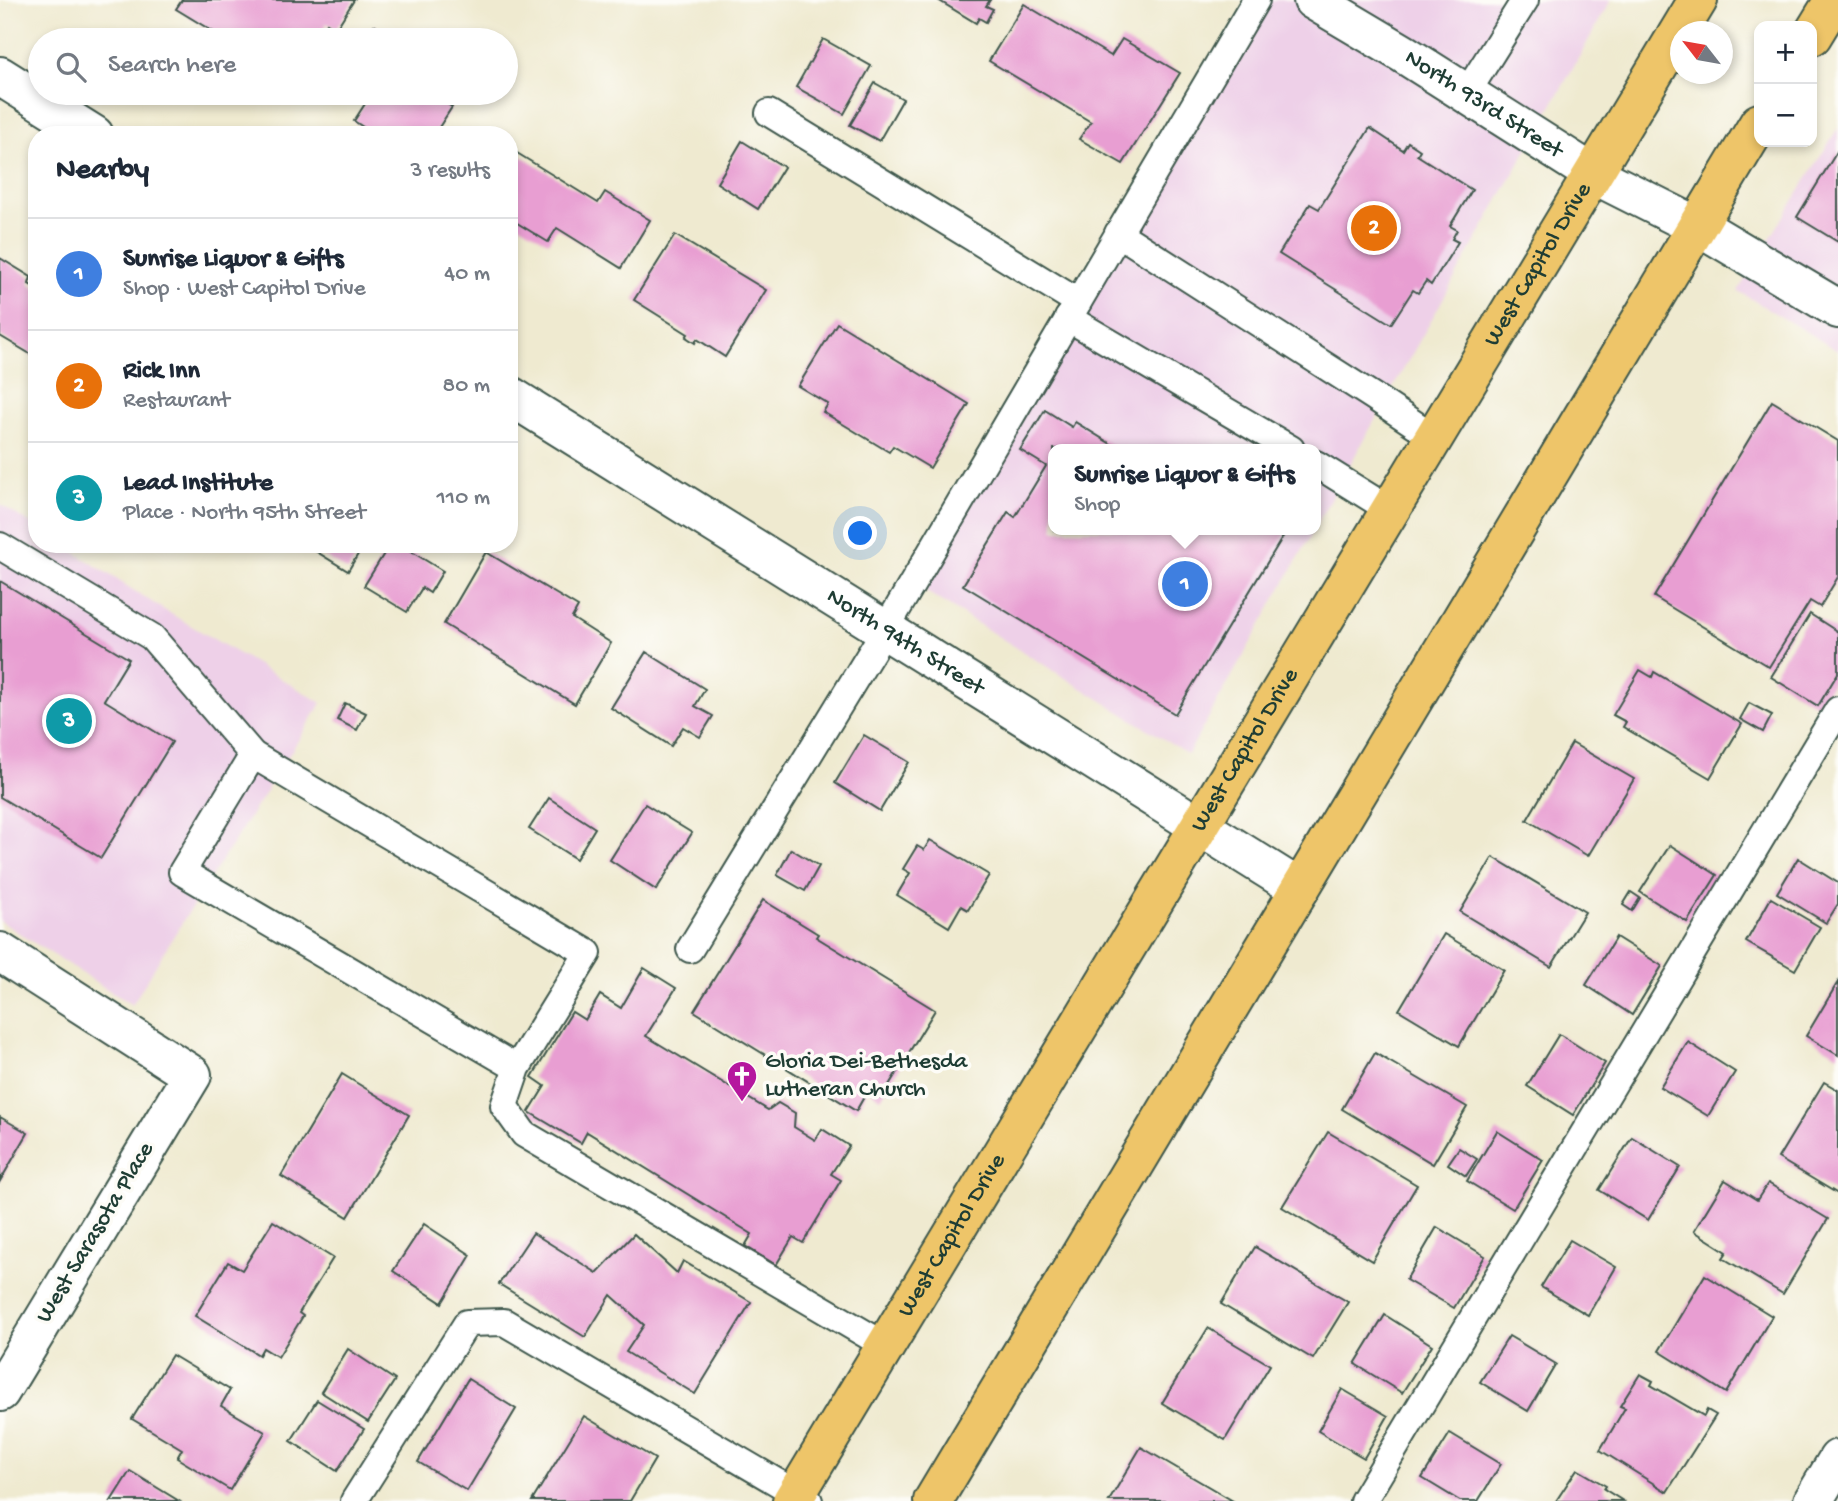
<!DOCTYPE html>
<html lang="en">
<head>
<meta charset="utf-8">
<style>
  body { margin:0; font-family:"Gochi Hand",sans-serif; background:#f2f2f3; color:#1f2937 }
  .controls { position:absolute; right:21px; top:21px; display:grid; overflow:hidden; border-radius:14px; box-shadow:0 4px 10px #0003 }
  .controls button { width:63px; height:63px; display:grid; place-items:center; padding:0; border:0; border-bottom:2px solid #e0e1e3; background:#fff; color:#1f2937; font:35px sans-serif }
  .compass { position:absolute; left:1670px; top:21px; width:63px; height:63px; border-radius:50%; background:#fff; box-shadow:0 4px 10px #0003; rotate:301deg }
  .you { position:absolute; left:861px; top:534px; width:24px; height:24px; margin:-18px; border:5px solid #fff; border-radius:50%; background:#1a73e8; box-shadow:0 0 0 10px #1a73e833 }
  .badge { display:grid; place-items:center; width:46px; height:46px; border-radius:50%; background:#2563eb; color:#fff; font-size:23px; font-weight:700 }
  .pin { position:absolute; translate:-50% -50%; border:4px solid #fff; box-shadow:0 2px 7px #0006 }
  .popup { position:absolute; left:1048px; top:444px; width:273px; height:91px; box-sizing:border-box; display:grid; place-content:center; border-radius:14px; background:#fff; filter:drop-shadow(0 2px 5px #0005); font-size:23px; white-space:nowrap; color:#747a83 }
  .popup b { font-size:26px; color:#1f2937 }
  .popup::after { content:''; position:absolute; left:50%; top:100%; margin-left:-14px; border:14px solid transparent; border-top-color:#fff }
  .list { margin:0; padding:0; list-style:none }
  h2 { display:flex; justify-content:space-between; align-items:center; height:91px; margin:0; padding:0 28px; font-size:30px }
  h2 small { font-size:23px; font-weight:400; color:#747a83 }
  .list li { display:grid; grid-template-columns:46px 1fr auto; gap:21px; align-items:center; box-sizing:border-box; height:112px; padding:0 28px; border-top:2px solid #e0e1e3 }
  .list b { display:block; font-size:26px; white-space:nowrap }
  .list p { margin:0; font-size:23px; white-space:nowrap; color:#747a83 }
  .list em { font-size:23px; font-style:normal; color:#747a83 }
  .icon { flex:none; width:38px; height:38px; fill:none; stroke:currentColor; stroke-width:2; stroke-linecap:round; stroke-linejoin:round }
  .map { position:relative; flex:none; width:1838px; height:1501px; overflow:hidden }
  .search { position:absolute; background:#fff; box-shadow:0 4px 10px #0003; left:28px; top:28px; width:490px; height:77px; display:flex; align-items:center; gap:18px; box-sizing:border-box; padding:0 24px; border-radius:38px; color:#747a83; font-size:26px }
  .panel { position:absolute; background:#fff; box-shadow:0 4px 10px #0003; left:28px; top:126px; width:490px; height:427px; border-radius:28px }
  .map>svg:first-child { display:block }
  .built { fill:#eed0e8 }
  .building { fill:#e89ed2 }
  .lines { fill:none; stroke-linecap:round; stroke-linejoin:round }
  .lane-casing { stroke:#3e574b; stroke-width:30 }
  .street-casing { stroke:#3e574b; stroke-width:42 }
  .primary-casing { stroke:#3e574b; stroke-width:42 }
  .lane { stroke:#fff; stroke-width:26 }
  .street { stroke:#fff; stroke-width:38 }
  .primary { stroke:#eec569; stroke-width:38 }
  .labels { text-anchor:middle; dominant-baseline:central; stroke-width:7; stroke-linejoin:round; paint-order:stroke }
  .street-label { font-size:24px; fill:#1f3d34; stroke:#fdfcf7 }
  .poi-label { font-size:24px; fill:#1f3d34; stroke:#fdfcf7; text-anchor:start }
</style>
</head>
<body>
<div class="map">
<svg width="1838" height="1501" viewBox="0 0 1838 1501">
  <rect width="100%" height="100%" fill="#fdfcf7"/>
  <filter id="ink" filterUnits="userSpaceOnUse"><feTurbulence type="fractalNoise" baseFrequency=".0143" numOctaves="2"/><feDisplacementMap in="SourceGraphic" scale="14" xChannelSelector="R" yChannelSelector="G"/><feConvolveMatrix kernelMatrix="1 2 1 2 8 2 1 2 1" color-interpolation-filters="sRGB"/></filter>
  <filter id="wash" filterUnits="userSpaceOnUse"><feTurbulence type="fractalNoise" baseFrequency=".00686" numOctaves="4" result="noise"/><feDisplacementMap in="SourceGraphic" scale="28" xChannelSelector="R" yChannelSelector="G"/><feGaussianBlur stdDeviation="1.57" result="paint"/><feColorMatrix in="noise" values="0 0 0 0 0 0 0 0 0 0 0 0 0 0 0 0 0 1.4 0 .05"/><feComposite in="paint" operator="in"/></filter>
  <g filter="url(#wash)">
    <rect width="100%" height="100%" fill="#efead0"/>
    <g class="built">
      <polygon points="1263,0 1611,0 1316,525 1316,449 1054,449 1054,530 1314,530 1188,754 904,578"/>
      <polygon points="1838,128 1838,351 1738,291"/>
      <polygon points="0,504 37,528 37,544 62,544 161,608 322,703 173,937 132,1005 0,921"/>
    </g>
    <g id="blocks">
      <g class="building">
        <polygon points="182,0 354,0 336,29 327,23 317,40 227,40 176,9"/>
        <polygon points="938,0 990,0 986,6 993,9 986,22 979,18 976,23"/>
        <polygon points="1024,4 1111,56 1122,39 1180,73 1123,164 1079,139 1091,122 989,61"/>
        <polygon points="374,25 398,40 364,40"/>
        <polygon points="823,39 871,66 844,114 796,87"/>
        <polygon points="875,83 903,99 879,141 850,125"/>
        <polygon points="372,93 429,93 452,107 434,135 375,135 354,121"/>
        <polygon points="1370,128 1403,150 1408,142 1420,150 1417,155 1472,190 1450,226 1457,230 1452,239 1458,242 1431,285 1426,281 1418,293 1413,290 1391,324 1279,254 1310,204 1319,209"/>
        <polygon points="742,141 784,167 758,209 717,183"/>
        <polygon points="1838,150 1838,242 1797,217"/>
        <polygon points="517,153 598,203 605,192 650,220 621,268 557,228 548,242 509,218 509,166"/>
        <polygon points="675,235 766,290 725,357 697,339 695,343 686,337 688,334 634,300"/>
        <polygon points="0,258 31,277 29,284 37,289 37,358 0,336"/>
        <polygon points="837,323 969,404 930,468 893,446 889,452 823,412 828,404 798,386"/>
        <polygon points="1772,401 1838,441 1838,577 1820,607 1810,601 1769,667 1654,597"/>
        <polygon points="1045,410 1072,427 1075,422 1119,449 1054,449 1054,530 1287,530 1175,714 963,585 1008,512 1015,517 1046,466 1020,450"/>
        <polygon points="304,544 364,544 348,571"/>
        <polygon points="390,544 399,544 443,571 430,593 422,588 407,612 364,586"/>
        <polygon points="486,552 578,607 572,618 611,643 575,704 444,624"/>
        <polygon points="0,581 129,659 104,700 172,742 101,858 0,797"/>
        <polygon points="1810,614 1838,632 1838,673 1818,706 1771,677"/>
        <polygon points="646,652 705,689 695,706 713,716 700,737 683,727 671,746 611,708"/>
        <polygon points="1640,670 1652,677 1654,672 1742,724 1710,778 1623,727 1626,722 1613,715"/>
        <polygon points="345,703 366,713 357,730 337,720"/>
        <polygon points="1749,703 1772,715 1763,732 1740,719"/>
        <polygon points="864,735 909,762 880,811 835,783"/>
        <polygon points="1572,743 1634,779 1588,856 1527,820"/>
        <polygon points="549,798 595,828 576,859 529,829"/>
        <polygon points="645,804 692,833 656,890 610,860"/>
        <polygon points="930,840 989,875 968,910 961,906 949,927 897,895 910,873 903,869 917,846 924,850"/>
        <polygon points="1670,845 1717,875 1687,922 1640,892"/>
        <polygon points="791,849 819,866 805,891 777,875"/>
        <polygon points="1493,857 1585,912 1551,967 1460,912"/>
        <polygon points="1798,858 1838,883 1838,904 1826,923 1777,893"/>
        <polygon points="1631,892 1640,898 1632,911 1623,905"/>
        <polygon points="1771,898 1820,927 1795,970 1746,942"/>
        <polygon points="763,900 818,934 816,937 935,1010 881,1098 868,1090 856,1111 694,1011"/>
        <polygon points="1444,934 1504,970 1459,1046 1399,1010"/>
        <polygon points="1616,937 1662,966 1632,1015 1586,985"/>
        <polygon points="644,968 676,988 646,1036 768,1110 778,1103 795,1113 794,1127 815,1140 822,1129 849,1146 831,1174 841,1180 803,1243 793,1237 776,1265 745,1246 752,1234 587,1132 581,1143 529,1112 545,1086 532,1077 572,1012 585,1020 600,995 621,1008"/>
        <polygon points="1838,982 1838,1055 1806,1036"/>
        <polygon points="1559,1034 1605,1063 1573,1115 1527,1086"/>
        <polygon points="1688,1042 1735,1072 1708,1116 1660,1087"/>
        <polygon points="1375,1053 1467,1107 1433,1164 1342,1109"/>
        <polygon points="342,1074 409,1115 348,1217 281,1176"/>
        <polygon points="1824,1082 1838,1090 1838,1194 1778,1158"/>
        <polygon points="0,1117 28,1133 0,1181"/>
        <polygon points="1497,1131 1543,1160 1513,1209 1467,1181"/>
        <polygon points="1328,1132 1417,1185 1372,1261 1282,1207"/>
        <polygon points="1632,1137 1680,1167 1648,1220 1599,1190"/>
        <polygon points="1459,1148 1477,1159 1466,1176 1448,1164"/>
        <polygon points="1725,1180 1757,1200 1768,1183 1828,1219 1783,1294 1723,1258 1727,1252 1694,1231"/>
        <polygon points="273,1221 333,1258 299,1313 303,1316 278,1357 263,1348 259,1355 195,1316 228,1262 242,1270"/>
        <polygon points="424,1224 471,1255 442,1303 393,1271"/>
        <polygon points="1437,1227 1485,1256 1454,1308 1406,1280"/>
        <polygon points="533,1233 597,1273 634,1234 677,1273 683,1261 751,1302 695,1394 626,1352 644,1325 611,1295 585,1337 499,1284"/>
        <polygon points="1570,1240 1616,1267 1588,1315 1541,1287"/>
        <polygon points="1255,1247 1348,1302 1313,1359 1221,1304"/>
        <polygon points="1705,1275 1772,1316 1726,1393 1659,1351"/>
        <polygon points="1385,1315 1432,1345 1402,1393 1355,1364"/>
        <polygon points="1208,1328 1270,1365 1225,1440 1162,1403"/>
        <polygon points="1509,1336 1556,1364 1528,1411 1480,1382"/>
        <polygon points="348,1349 395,1380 368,1422 321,1392"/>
        <polygon points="172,1355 230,1390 221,1406 265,1432 230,1490 177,1458 182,1449 132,1419"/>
        <polygon points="1640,1374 1653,1381 1651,1385 1704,1416 1707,1410 1716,1415 1667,1492 1600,1450 1625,1408 1620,1406"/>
        <polygon points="468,1379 516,1409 467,1491 418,1462"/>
        <polygon points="1342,1389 1388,1416 1364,1458 1318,1431"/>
        <polygon points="317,1400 364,1429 337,1471 291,1441"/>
        <polygon points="584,1416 655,1459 630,1501 532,1501"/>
        <polygon points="1450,1433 1501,1464 1478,1501 1460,1501 1422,1478"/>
        <polygon points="1141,1447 1233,1501 1109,1501"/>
        <polygon points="1577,1469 1606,1486 1604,1489 1623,1501 1556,1501"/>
        <polygon points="130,1471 179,1501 111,1501"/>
      </g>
    </g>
  </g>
  <g filter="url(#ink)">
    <use href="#blocks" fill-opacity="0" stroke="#3e574b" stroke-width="2"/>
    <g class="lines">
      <g class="lane-casing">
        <g id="lane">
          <polyline points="1466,94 1525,0"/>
          <polyline points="769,113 1078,302"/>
          <polyline points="1118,233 1374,397 1434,437"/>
          <polyline points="1068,318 1291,449"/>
          <polyline points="1316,464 1390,510"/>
          <polyline points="0,546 152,637 253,755"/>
          <polyline points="690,949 885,630 1256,0"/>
          <polyline points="517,1068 588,953 253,755 182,872 517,1068 504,1106 524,1134 886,1346"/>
          <polyline points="354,1501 467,1323 504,1322 809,1501"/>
          <polyline points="1363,1501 1838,710"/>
        </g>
      </g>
      <g class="street-casing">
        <g id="street">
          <path id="s1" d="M1313,0L1404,54L1593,174L1712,234L1838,309"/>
          <polyline points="0,76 94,135"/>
          <path id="s2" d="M509,395L1300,889"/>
          <polyline points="0,952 192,1075 0,1392"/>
          <polyline points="1813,1501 1838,1459"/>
        </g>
      </g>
      <g class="primary-casing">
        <g id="primary">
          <polyline points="1812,36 1834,0"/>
          <path id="s3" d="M792,1501L1698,0"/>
          <polyline points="933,1501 1759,123"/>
        </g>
      </g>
      <use href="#lane" class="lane"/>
      <use href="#street" class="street"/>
      <use href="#primary" class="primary"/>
    </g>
  </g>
  <defs>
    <g id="church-pin" transform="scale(1.575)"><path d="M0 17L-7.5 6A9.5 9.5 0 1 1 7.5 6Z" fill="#b5179e" stroke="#fdfcf7"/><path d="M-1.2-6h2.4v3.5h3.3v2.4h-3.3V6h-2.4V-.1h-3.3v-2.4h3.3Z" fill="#fff"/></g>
  </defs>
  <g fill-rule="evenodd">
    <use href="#church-pin" x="742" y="1076"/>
  </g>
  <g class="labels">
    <g class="street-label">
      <text stroke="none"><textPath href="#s1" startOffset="200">North 93rd Street</textPath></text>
      <text stroke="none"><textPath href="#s3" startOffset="1444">West Capitol Drive</textPath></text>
      <text stroke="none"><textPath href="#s2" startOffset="467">North 94th Street</textPath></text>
      <text stroke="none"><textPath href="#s3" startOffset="877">West Capitol Drive</textPath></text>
      <text transform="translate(96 1233) rotate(-59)">West Sarasota Place</text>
      <text stroke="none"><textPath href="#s3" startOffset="310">West Capitol Drive</textPath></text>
    </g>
    <g class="poi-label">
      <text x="765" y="1062">Gloria Dei-Bethesda<tspan x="765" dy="28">Lutheran Church</tspan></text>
    </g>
  </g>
</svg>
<div class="controls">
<button>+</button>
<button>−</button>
</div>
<svg class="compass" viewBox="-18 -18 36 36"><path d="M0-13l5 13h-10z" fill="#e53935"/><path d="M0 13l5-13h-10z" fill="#747a83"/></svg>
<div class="you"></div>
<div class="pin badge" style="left:1185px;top:584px;background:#3f7fe0">1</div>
<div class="popup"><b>Sunrise Liquor &amp; Gifts</b>Shop</div>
<div class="pin badge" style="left:1374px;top:228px;background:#e8710a">2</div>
<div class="pin badge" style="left:69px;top:721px;background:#0f9aa8">3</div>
<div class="search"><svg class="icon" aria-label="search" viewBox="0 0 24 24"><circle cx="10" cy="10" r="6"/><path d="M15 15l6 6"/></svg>Search here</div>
<section class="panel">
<h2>Nearby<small>3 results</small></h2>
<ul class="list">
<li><span class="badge" style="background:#3f7fe0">1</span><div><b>Sunrise Liquor &amp; Gifts</b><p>Shop · West Capitol Drive</p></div><em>40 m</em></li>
<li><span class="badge" style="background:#e8710a">2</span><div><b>Rick Inn</b><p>Restaurant</p></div><em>80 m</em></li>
<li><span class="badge" style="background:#0f9aa8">3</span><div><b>Lead Institute</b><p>Place · North 95th Street</p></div><em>110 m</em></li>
</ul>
</section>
</div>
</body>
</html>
